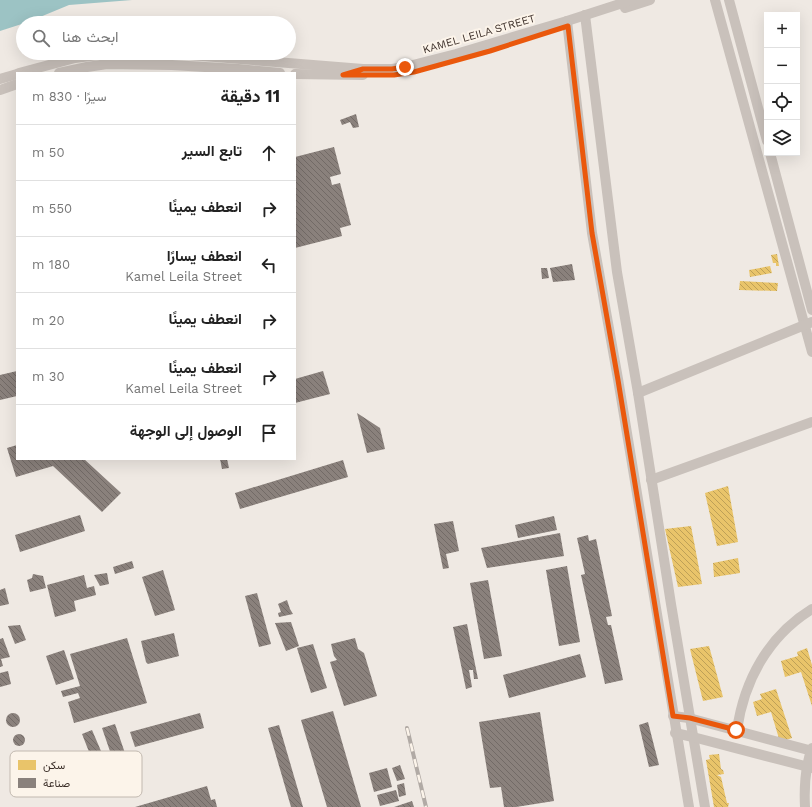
<!DOCTYPE html>
<html lang="ar">
<head>
<meta charset="utf-8">
<style>
  body { margin:0; font-family:"Work Sans",Vazirmatn,sans-serif; background:#f2f2f2; color:#222; direction:rtl }
  .controls { position:absolute; right:12px; top:12px; display:grid; overflow:hidden; border-radius:0px; box-shadow:0 4px 16px #0002 }
  .controls button { width:36px; height:36px; display:grid; place-items:center; padding:0; border:0; border-bottom:1px solid #e0e0e0; background:#fff; color:#222; font:20px sans-serif }
  .stop { position:absolute; width:12px; height:12px; margin:-9px; border:3px solid #ea580c; border-radius:50%; background:#fff }
  .stop.end { background:#ea580c; border-color:#fff; box-shadow:0 1px 4px #0008 }
  .list { margin:0; padding:0; list-style:none }
  h2 { display:flex; justify-content:space-between; align-items:center; height:52px; margin:0; padding:0 16px; font-size:17px }
  h2 small { font-size:13px; font-weight:400; color:#767676 }
  .list li { display:grid; grid-template-columns:26px 1fr auto; gap:12px; align-items:center; box-sizing:border-box; height:56px; padding:0 16px; border-top:1px solid #e0e0e0 }
  .list b { display:block; font-size:15px; white-space:nowrap }
  .list p { margin:0; font-size:13px; white-space:nowrap; color:#767676 }
  .list em { font-size:13px; font-style:normal; color:#767676 }
  .icon { flex:none; width:22px; height:22px; fill:none; stroke:currentColor; stroke-width:2; stroke-linecap:round; stroke-linejoin:round }
  .map { position:relative; flex:none; width:812px; height:807px; overflow:hidden; direction:ltr }
  .search { position:absolute; background:#fff; box-shadow:0 4px 16px #0002; left:16px; top:16px; width:280px; height:44px; display:flex; align-items:center; gap:10px; box-sizing:border-box; padding:0 14px; border-radius:22px; color:#767676; font-size:15px }
  .panel { position:absolute; background:#fff; box-shadow:0 4px 16px #0002; left:16px; top:72px; width:280px; height:388px; border-radius:0px; direction:rtl }
  .map>svg:first-child { display:block }
  .water { fill:#9cc3c4 }
  .homes { fill:url(#homes-back-hatch) }
  .industry { fill:url(#industry-back-hatch) }
  .lines { fill:none; stroke-linecap:round; stroke-linejoin:round }
  .minor { stroke:#c9c1bb; stroke-width:10 }
  .rail-casing { stroke:#b1aaa5; stroke-width:4 }
  .rail { stroke:#fcf4ea; stroke-width:2.5; stroke-dasharray:8; stroke-linecap:butt }
  .route { stroke:#ea580c; stroke-width:5 }
  .labels { text-anchor:middle; dominant-baseline:central; stroke-width:4; stroke-linejoin:round; paint-order:stroke }
  .street-label { font-size:11px; fill:#3b2e28; stroke:#fcf4ea }
  .key { fill:#fcf4ea; stroke:#c2b9b0; stroke-width:1 }
  .key-label { font-size:11px; fill:#3b2e28 }
</style>
</head>
<body>
<div class="map">
<svg width="812" height="807" viewBox="0 0 812 807">
  <defs>
    <pattern id="homes-back-hatch" width="6" height="6" patternUnits="userSpaceOnUse"><rect width="6" height="6" fill="#e9c46a"/><path d="M-1 5l2 2M0 0l6 6M5-1l2 2" fill="none" stroke="#bea057"/></pattern>
    <pattern id="industry-back-hatch" width="6" height="6" patternUnits="userSpaceOnUse"><rect width="6" height="6" fill="#8a817c"/><path d="M-1 5l2 2M0 0l6 6M5-1l2 2" fill="none" stroke="#726a66"/></pattern>
  </defs>
  <rect width="100%" height="100%" fill="#efe9e3"/>
  <polygon class="water" points="0,0 132,0 69,5 28,22 0,31"/>
  <g class="homes">
    <polygon points="777,254 779,266 776,266 776,263 773,263 771,255"/>
    <polygon points="770,266 772,273 750,277 749,270"/>
    <polygon points="740,281 778,283 777,291 739,290"/>
    <polygon points="728,486 738,542 717,546 705,493"/>
    <polygon points="691,526 702,584 678,587 665,529"/>
    <polygon points="738,558 740,573 714,577 713,563"/>
    <polygon points="709,646 723,697 703,701 690,649"/>
    <polygon points="807,648 812,665 812,706 801,672 785,677 781,661 798,656 797,652"/>
    <polygon points="776,689 792,738 780,742 771,712 757,716 753,702 762,699 760,694"/>
    <polygon points="719,754 721,769 723,770 724,774 717,775 721,777 727,803 729,803 728,807 714,807 706,760 710,759 709,755"/>
  </g>
  <g class="industry">
    <polygon points="356,114 359,127 353,128 350,122 342,125 340,120"/>
    <polygon points="334,147 341,174 330,177 332,185 340,183 351,225 340,228 342,236 295,248 295,157"/>
    <polygon points="572,264 575,280 553,282 550,268"/>
    <polygon points="541,268 547,268 549,278 542,279"/>
    <polygon points="17,371 17,396 0,400 0,375"/>
    <polygon points="323,371 330,394 295,403 295,379"/>
    <polygon points="357,413 380,428 385,449 367,453"/>
    <polygon points="17,445 17,459 84,459 121,493 102,512 53,466 16,477 7,448"/>
    <polygon points="220,459 227,459 229,468 222,469"/>
    <polygon points="343,460 348,477 240,509 235,493"/>
    <polygon points="80,515 85,531 20,552 15,535"/>
    <polygon points="554,516 557,530 518,538 515,525"/>
    <polygon points="453,521 459,551 446,554 449,568 443,569 434,524"/>
    <polygon points="560,533 564,556 487,568 481,548"/>
    <polygon points="588,535 589,541 596,539 612,616 606,617 608,625 611,625 623,680 605,684 581,575 585,574 577,538"/>
    <polygon points="132,561 134,568 115,574 113,567"/>
    <polygon points="567,566 580,642 559,646 546,570"/>
    <polygon points="163,570 175,610 155,616 142,577"/>
    <polygon points="107,573 109,584 100,586 94,575"/>
    <polygon points="33,574 43,576 46,588 30,592 27,580 32,578"/>
    <polygon points="84,575 87,588 94,586 96,595 74,601 76,611 55,617 47,585"/>
    <polygon points="488,580 502,656 484,659 470,583"/>
    <polygon points="5,588 9,604 0,606 0,590"/>
    <polygon points="257,593 271,644 259,647 245,596"/>
    <polygon points="287,600 290,609 293,614 279,617 278,613 281,612 278,604"/>
    <polygon points="291,622 299,646 286,651 275,623"/>
    <polygon points="467,624 478,679 474,679 473,670 469,670 472,687 466,689 453,627"/>
    <polygon points="20,625 26,640 15,644 8,626"/>
    <polygon points="174,633 179,656 148,664 146,662 141,641"/>
    <polygon points="3,638 10,657 1,659 3,666 0,667 0,639"/>
    <polygon points="127,638 147,703 74,723 68,702 80,698 78,693 63,697 61,691 80,686 70,654"/>
    <polygon points="355,638 358,649 364,653 377,696 344,706 330,662 337,660 334,656 331,644"/>
    <polygon points="313,644 327,688 311,693 297,648"/>
    <polygon points="64,650 74,679 56,685 46,656"/>
    <polygon points="580,654 586,677 509,698 503,675"/>
    <polygon points="8,671 11,684 0,687 0,673"/>
    <polygon points="333,711 361,807 327,807 301,720"/>
    <polygon points="540,712 554,801 516,807 504,807 501,787 490,788 479,722"/>
    <polygon points="200,713 204,728 135,747 130,732"/>
    <circle cx="13" cy="720" r="7"/>
    <polygon points="648,722 659,765 649,767 639,725"/>
    <polygon points="115,724 127,759 114,763 102,728"/>
    <polygon points="279,725 303,807 291,807 268,728"/>
    <polygon points="92,730 104,758 93,762 82,734"/>
    <circle cx="19" cy="740" r="6"/>
    <polygon points="400,765 405,779 397,781 392,768"/>
    <polygon points="387,768 392,787 374,792 369,773"/>
    <polygon points="404,783 406,795 399,797 397,785"/>
    <polygon points="207,786 211,800 215,799 217,807 135,807"/>
    <polygon points="396,790 399,801 380,806 377,795"/>
    <polygon points="412,801 414,807 394,807"/>
  </g>
  <g class="lines">
    <g class="minor">
      <polyline points="715,0 812,352"/>
      <polyline points="729,0 767,141"/>
      <polyline points="625,8 650,0"/>
      <polyline points="585,15 617,272 638,393 671,604 705,807"/>
      <polyline points="567,21 592,233 618,379 689,807"/>
      <polyline points="19,73 75,58 113,53 178,54 363,69 392,69 405,67 456,54 567,21 632,0"/>
      <polyline points="59,73 87,67 107,64 172,65 238,69 280,73"/>
      <polyline points="295,74 363,75"/>
      <polyline points="0,79 17,74"/>
      <polyline points="0,90 17,84"/>
      <polyline points="770,153 812,310"/>
      <polyline points="638,393 812,322"/>
      <polyline points="651,480 812,422"/>
      <polyline points="673,716 689,718 812,751"/>
      <path d="M737,730C744,681 768,636 812,609"/>
      <polyline points="675,733 693,737 812,768"/>
      <path d="M805,807C804,787 805,767 812,748"/>
    </g>
    <g class="rail-casing">
      <polyline id="rail" points="407,728 426,807"/>
    </g>
    <use href="#rail" class="rail"/>
  </g>
  <g class="lines">
    <polyline class="route" points="405,67 392,69 363,69 343,75 394,75 414,72 490,51 568,26 592,233 618,380 673,716 690,718 736,730"/>
  </g>
  <g class="labels">
    <g class="street-label">
      <text transform="translate(479 34) rotate(-16)">KAMEL LEILA STREET</text>
    </g>
  </g>
  <rect x="10" y="751" width="132" height="46" rx="6" class="key"/>
  <rect x="18" y="760" width="18" height="10" fill="#e9c46a"/>
  <rect x="18" y="778" width="18" height="10" fill="#8a817c"/>
  <g class="key-label">
    <text x="43" y="769">سكن</text>
    <text x="43" y="787">صناعة</text>
  </g>
</svg>
<div class="controls">
<button>+</button>
<button>−</button>
<button><svg class="icon" aria-label="locate" viewBox="0 0 24 24"><circle cx="12" cy="12" r="6"/><path d="M12 2v4M12 18v4M2 12h4M18 12h4"/></svg></button>
<button><svg class="icon" aria-label="layers" viewBox="0 0 24 24"><path d="M12 4l9 5-9 5-9-5zM3 14l9 5 9-5"/></svg></button>
</div>
<div class="stop" style="left:736px;top:730px"></div>
<div class="stop end" style="left:405px;top:67px"></div>
<div class="search"><svg class="icon" aria-label="search" viewBox="0 0 24 24"><circle cx="10" cy="10" r="6"/><path d="M15 15l6 6"/></svg>ابحث هنا</div>
<section class="panel">
<h2>11 دقيقة<small>سيرًا · 830 m</small></h2>
<ul class="list">
<li><svg class="icon" aria-label="ahead" viewBox="0 0 24 24"><path d="M12 20V5M6 11l6-6 6 6"/></svg><div><b>تابع السير</b></div><em>50 m</em></li>
<li><svg class="icon" aria-label="right" viewBox="0 0 24 24"><path d="M7 20v-9h11M14 6l5 5-5 5"/></svg><div><b>انعطف يمينًا</b></div><em>550 m</em></li>
<li><svg class="icon" aria-label="left" viewBox="0 0 24 24"><path d="M17 20v-9H6M10 6l-5 5 5 5"/></svg><div><b>انعطف يسارًا</b><p>Kamel Leila Street</p></div><em>180 m</em></li>
<li><svg class="icon" aria-label="right" viewBox="0 0 24 24"><path d="M7 20v-9h11M14 6l5 5-5 5"/></svg><div><b>انعطف يمينًا</b></div><em>20 m</em></li>
<li><svg class="icon" aria-label="right" viewBox="0 0 24 24"><path d="M7 20v-9h11M14 6l5 5-5 5"/></svg><div><b>انعطف يمينًا</b><p>Kamel Leila Street</p></div><em>30 m</em></li>
<li><svg class="icon" aria-label="arrive" viewBox="0 0 24 24"><path d="M6 21V4h12l-3 4 3 4H6"/></svg><div><b>الوصول إلى الوجهة</b></div></li>
</ul>
</section>
</div>
</body>
</html>
